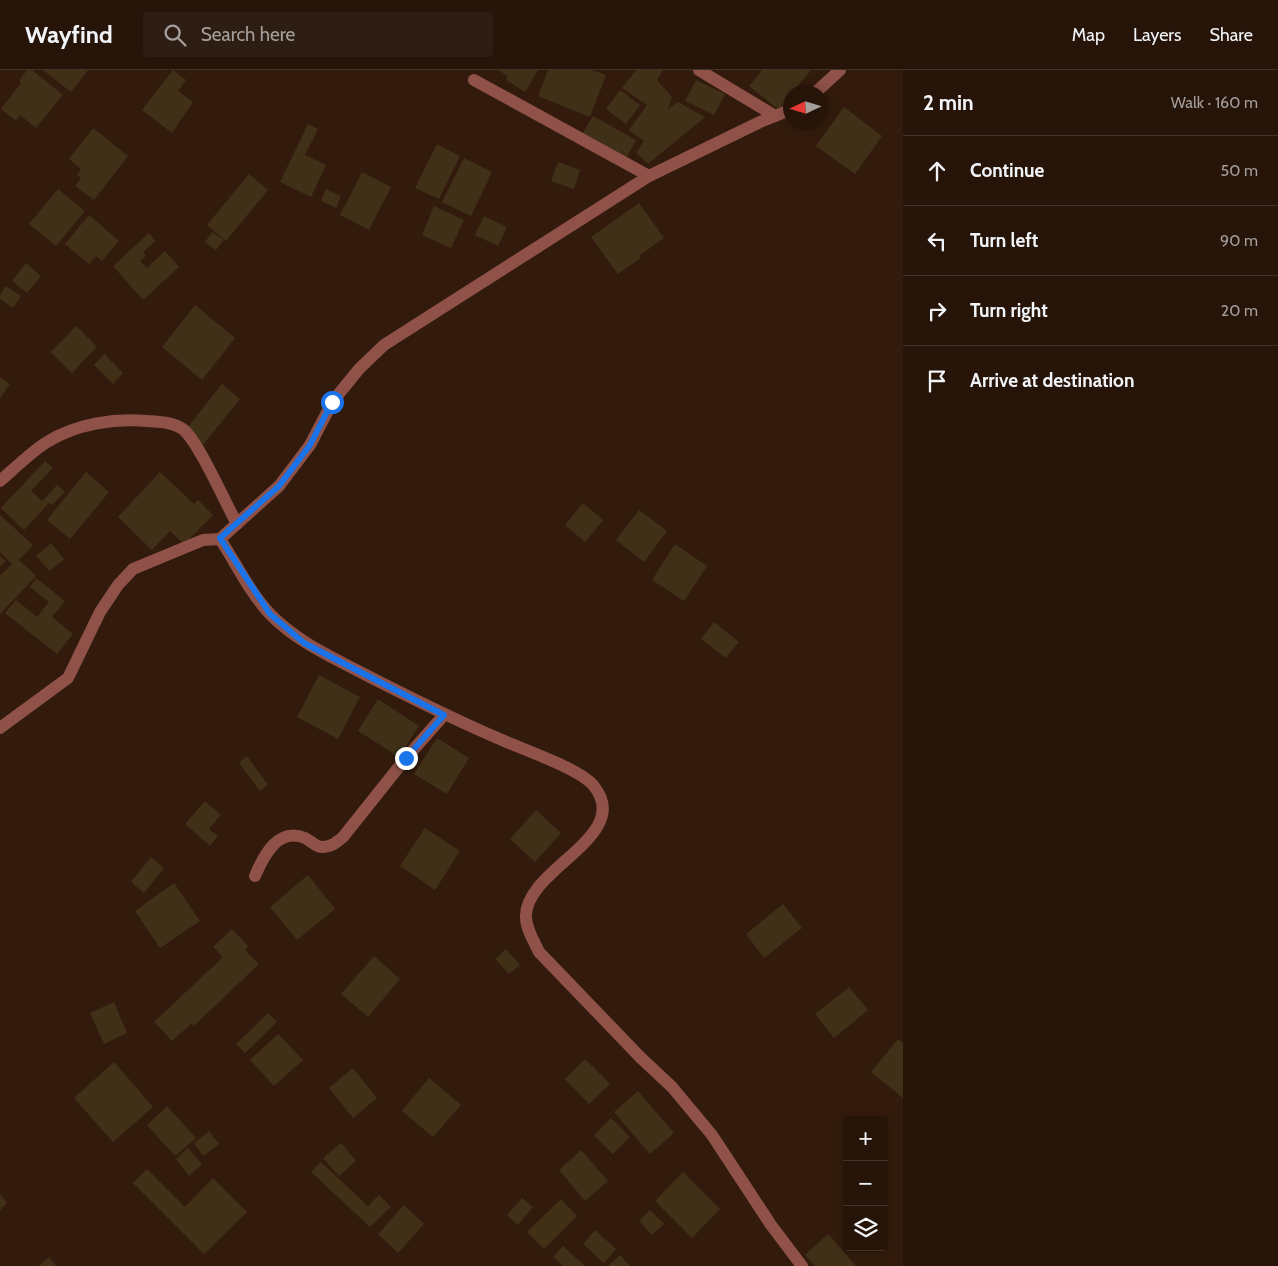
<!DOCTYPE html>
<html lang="en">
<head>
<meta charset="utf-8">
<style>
  body { margin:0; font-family:Cabin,sans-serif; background:#2e1d12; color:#f1f3f6 }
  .controls { position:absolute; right:15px; bottom:15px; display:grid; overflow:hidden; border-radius:5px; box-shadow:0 2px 8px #0003 }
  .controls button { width:45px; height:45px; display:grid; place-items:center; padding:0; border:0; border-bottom:1px solid #42332a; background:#261409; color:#f1f3f6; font:25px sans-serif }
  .compass { position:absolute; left:783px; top:15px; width:45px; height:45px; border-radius:50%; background:#261409; box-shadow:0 2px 8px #0003; rotate:266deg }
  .stop { position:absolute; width:15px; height:15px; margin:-11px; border:4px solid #1a73e8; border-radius:50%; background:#fff }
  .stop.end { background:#1a73e8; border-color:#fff; box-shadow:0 1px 5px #0008 }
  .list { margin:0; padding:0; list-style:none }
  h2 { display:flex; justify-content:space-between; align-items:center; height:65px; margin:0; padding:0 20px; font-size:21px }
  h2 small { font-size:16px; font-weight:400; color:#a49e9c }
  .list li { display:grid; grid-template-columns:32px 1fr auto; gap:15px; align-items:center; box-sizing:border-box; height:70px; padding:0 20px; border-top:1px solid #42332a }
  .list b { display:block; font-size:19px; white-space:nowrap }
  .list em { font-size:16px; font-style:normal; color:#a49e9c }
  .icon { flex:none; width:28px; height:28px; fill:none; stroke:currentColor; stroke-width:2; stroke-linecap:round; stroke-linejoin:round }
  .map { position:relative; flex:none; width:903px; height:1196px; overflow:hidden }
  header { display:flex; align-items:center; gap:30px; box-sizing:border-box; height:70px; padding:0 25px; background:#261409; border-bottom:1px solid #42332a }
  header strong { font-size:24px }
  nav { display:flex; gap:28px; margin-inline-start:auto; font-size:18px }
  .search { width:350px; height:45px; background:#2e1d12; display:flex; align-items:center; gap:12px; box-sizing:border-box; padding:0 18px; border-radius:5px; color:#a49e9c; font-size:19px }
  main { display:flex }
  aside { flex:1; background:#261409 }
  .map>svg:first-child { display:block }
  .building { fill:#403018 }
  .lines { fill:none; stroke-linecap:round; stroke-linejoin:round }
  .street { stroke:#8f5148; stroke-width:12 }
  .route { stroke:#1a73e8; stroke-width:6 }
</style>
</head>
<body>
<header>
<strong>Wayfind</strong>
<div class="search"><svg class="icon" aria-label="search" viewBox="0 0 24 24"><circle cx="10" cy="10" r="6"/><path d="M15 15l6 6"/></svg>Search here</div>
<nav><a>Map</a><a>Layers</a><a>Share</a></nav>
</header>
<main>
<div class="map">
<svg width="903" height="1196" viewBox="0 0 903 1196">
  <rect width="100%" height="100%" fill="#321b0c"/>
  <g class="building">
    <polygon points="27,0 32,0 63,25 36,58 20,45 16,51 1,39 21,13 19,11"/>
    <polygon points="43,0 88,0 71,22"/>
    <polygon points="173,0 186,10 178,21 193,32 172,63 142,40"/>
    <polygon points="498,0 538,0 525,22 506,10 508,6"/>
    <polygon points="548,0 592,0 606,5 590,47 538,26"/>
    <polygon points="636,0 663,0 657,10 672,27 668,39 678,32 705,47 648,94 636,83 644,71 629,60 647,35 622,18"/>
    <polygon points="762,0 811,0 793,22 790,22 790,26 779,40 749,16"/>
    <polygon points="696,10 725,24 714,45 685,31"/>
    <polygon points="620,20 640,35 626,54 606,39"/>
    <polygon points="844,37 882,66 855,104 816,76"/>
    <polygon points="593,46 636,70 627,87 583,63"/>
    <polygon points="308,54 318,59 305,85 326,95 311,127 280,112"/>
    <polygon points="93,58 128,86 94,130 75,116 81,108 77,105 81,99 69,89"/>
    <polygon points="437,74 460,86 439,129 415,118"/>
    <polygon points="464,88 492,102 471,146 442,132"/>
    <polygon points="558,92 580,100 574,119 551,111"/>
    <polygon points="362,102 391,117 369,160 340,145"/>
    <polygon points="249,104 268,120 226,171 207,155"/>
    <polygon points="58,119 85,141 56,176 29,154"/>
    <polygon points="326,119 341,126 336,138 321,131"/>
    <polygon points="639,133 664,168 639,186 641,188 618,204 591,167"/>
    <polygon points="434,136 464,150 451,178 422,165"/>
    <polygon points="89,145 119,171 102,191 96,186 89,194 65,174"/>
    <polygon points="484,146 507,157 498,176 475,165"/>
    <polygon points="212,162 224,170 216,180 205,172"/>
    <polygon points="149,163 155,171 143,182 146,186 140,191 147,198 165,181 179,197 143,230 113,196"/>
    <polygon points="26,193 41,206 27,223 12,211"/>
    <polygon points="6,216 21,226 13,238 0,229 0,225"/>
    <polygon points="195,235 235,268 202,310 162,277"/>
    <polygon points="76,256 97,277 72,303 51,282"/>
    <polygon points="104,284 123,303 113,314 94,295"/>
    <polygon points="0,307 10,314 0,328"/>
    <polygon points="222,314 240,329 202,376 184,362"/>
    <polygon points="45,391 53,398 31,421 42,431 57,415 65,422 52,435 49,433 24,460 1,438"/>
    <polygon points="86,402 109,422 70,469 47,450"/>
    <polygon points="160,402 194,434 198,430 213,445 184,474 170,461 152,480 118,447"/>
    <polygon points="583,433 603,450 585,472 565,455"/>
    <polygon points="639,440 667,461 644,492 616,470"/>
    <polygon points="0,445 33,475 19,490 36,506 0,544 0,506 12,494 0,482"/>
    <polygon points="51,473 64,489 50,501 36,486"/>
    <polygon points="675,474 707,496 684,531 652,510"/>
    <polygon points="0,486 6,491 0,497"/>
    <polygon points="36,508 65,531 52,547 73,564 57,584 5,543 16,530 37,547 49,532 30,517"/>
    <polygon points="714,552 739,572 726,588 701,569"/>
    <polygon points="319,605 360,627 338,669 297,647"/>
    <polygon points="378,629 419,656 399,687 358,661"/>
    <polygon points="437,668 469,688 447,724 414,704"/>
    <polygon points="247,686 268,715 260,721 239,693"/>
    <polygon points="205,731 221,745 209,759 218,766 210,776 185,754"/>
    <polygon points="536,740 561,763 535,792 510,769"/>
    <polygon points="425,758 460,781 435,820 400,796"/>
    <polygon points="151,787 164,798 144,823 131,812"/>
    <polygon points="308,805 335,839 297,870 270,837"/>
    <polygon points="174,813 200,851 160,878 135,841"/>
    <polygon points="783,834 802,858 764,888 746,864"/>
    <polygon points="232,859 248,876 245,880 259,894 194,956 192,953 172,971 154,952 223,887 213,877"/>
    <polygon points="506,879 520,895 509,904 495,889"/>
    <polygon points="374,886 400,909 368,947 341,924"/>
    <polygon points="849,917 868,940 834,968 815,944"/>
    <polygon points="114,932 127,963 104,974 90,943"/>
    <polygon points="268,943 277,952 245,983 236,974"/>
    <polygon points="278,964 303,990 274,1016 250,990"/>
    <polygon points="898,969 903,973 903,1028 871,1002"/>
    <polygon points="585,989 610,1014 589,1034 565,1009"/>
    <polygon points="114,992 153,1037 113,1072 74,1028"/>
    <polygon points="353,998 377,1028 353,1048 329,1018"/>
    <polygon points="429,1008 461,1035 433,1067 402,1041"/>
    <polygon points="638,1021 674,1063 650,1084 614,1042"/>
    <polygon points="167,1036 196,1068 175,1086 147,1055"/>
    <polygon points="611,1048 630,1067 613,1084 594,1065"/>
    <polygon points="209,1061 219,1074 203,1086 194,1073"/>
    <polygon points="341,1073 356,1091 339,1106 323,1088"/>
    <polygon points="188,1078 202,1094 189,1106 176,1089"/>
    <polygon points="581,1080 608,1111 585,1131 559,1100"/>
    <polygon points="321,1092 368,1136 379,1125 391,1137 370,1157 311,1102"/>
    <polygon points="147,1099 185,1137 213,1108 247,1142 204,1184 133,1113"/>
    <polygon points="683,1102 720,1139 692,1168 655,1131"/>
    <polygon points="0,1124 7,1133 0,1140"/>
    <polygon points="522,1128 533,1137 518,1155 507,1145"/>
    <polygon points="561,1129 577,1146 544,1179 527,1162"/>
    <polygon points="404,1135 424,1154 398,1183 378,1164"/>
    <polygon points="650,1140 664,1154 652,1165 639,1151"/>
    <polygon points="595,1160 616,1179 604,1193 583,1174"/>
    <polygon points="828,1164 856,1196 815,1196 805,1185"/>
    <polygon points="563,1176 585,1196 563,1196 553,1187"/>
    <polygon points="620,1185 630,1196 608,1196"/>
    <polygon points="49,1187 56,1196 38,1196"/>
  </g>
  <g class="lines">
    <g class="street">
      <polyline points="699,0 775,46"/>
      <polyline points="474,10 649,106"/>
      <polyline points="816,22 840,0"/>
      <path d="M790,40L760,52L649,106L384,275L359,299L333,331L310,375L279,416L220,469C236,493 250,523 270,544C297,572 332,587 366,605C411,628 455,650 502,670C524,680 578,698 593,715C636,766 524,799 526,847C526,859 534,871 539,882L641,988L672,1017L712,1065L771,1155L802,1196"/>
      <path d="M0,411C15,398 31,382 47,372C76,354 114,348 147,351C159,352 174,352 184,360C200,375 225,432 237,454"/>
      <polyline points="0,658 68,608 100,542 118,515 133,499 203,470 220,469"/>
      <path d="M255,806C264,785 278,757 305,768C310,770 316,777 322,777C331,777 336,773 343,767L406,688L444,645"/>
    </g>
  </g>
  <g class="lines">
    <polyline class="route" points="332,332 310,375 279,416 220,468 270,544 304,573 444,645 406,688"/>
  </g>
</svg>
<div class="controls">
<button>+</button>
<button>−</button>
<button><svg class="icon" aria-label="layers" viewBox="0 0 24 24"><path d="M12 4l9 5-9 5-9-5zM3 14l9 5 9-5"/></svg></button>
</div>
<svg class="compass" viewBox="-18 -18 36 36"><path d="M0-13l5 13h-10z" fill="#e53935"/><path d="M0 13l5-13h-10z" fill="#a49e9c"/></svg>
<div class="stop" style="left:332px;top:332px"></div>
<div class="stop end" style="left:406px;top:688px"></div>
</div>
<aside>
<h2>2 min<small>Walk · 160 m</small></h2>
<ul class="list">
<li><svg class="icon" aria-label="ahead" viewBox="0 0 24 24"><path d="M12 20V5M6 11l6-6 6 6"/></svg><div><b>Continue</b></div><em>50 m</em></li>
<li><svg class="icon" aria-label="left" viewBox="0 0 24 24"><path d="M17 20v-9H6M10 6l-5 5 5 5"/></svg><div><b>Turn left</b></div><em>90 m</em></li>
<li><svg class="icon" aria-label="right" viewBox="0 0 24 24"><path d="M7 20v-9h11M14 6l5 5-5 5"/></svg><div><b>Turn right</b></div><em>20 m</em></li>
<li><svg class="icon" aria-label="arrive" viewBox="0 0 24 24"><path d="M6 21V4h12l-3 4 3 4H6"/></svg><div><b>Arrive at destination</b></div></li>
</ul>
</aside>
</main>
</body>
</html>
